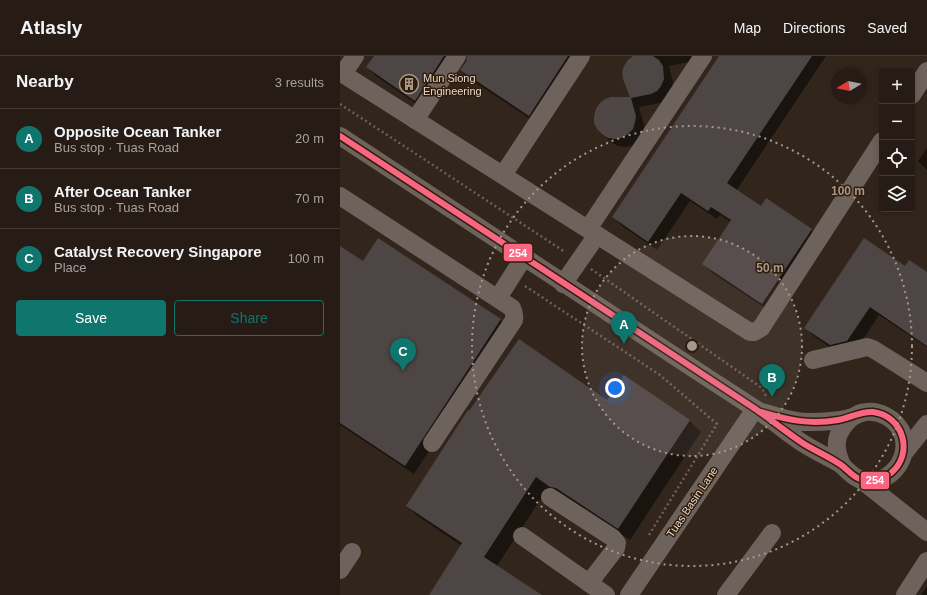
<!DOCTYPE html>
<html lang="en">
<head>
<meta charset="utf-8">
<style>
  body { margin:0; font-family:Arial,sans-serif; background:#322922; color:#f1f3f6 }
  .controls { position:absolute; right:12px; top:12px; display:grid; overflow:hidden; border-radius:4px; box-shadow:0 2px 10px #0003 }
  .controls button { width:36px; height:36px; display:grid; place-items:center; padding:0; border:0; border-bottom:1px solid #423a34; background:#261c15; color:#f1f3f6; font:20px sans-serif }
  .compass { position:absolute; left:491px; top:12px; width:36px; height:36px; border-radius:50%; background:#261c15; box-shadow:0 2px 10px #0003; rotate:260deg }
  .you { position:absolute; left:275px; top:332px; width:14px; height:14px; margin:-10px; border:3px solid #fff; border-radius:50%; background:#1a73e8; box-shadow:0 0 0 6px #1a73e833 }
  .badge { display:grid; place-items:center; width:26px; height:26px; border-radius:50%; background:#0f766e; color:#fff; font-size:13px; font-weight:700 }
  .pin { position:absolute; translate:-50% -33px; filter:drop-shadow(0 1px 2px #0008) }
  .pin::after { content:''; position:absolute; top:21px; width:14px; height:12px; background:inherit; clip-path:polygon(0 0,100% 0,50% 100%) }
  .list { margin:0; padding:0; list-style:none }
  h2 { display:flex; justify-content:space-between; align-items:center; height:52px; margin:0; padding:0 16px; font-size:17px }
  h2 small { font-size:13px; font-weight:400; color:#a4a1a0 }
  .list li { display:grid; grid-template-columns:26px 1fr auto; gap:12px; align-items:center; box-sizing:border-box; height:60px; padding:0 16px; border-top:1px solid #423a34 }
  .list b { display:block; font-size:15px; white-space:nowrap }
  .list p { margin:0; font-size:13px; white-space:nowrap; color:#a4a1a0 }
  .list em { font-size:13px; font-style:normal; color:#a4a1a0 }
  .actions { display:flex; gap:8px; padding:12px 16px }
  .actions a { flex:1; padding:9px 0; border:1px solid #0f766e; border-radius:4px; text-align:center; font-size:14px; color:#0f766e }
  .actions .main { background:#0f766e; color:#fff }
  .icon { flex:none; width:22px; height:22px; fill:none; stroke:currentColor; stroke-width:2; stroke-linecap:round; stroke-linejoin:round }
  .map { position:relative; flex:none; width:587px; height:539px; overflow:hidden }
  header { display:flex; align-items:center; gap:24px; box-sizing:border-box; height:56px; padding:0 20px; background:#261c15; border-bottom:1px solid #423a34 }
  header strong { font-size:19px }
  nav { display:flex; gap:22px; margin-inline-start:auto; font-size:14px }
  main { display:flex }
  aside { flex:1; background:#261c15 }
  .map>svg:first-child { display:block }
  .shadow { fill:#0007 }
  .building { fill:#4e4545 }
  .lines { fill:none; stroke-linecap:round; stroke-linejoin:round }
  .path { stroke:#6b615b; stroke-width:2.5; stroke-dasharray:2 3; stroke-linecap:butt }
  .minor { stroke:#6e625d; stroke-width:18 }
  .bus-1-casing { stroke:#301c09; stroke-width:9 }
  .bus-1 { stroke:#fa6682; stroke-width:6 }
  .ring { fill:none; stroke:#a6988d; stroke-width:2; stroke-dasharray:2 4 }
  .labels { text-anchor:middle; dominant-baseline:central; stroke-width:3; stroke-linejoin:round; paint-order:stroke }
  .poi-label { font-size:11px; fill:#e4d5ca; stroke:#301c09; text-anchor:start }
  .street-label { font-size:11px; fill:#e4d5ca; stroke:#301c09 }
  .centre { fill:#a6988d; stroke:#301c09; stroke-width:2 }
  .ring-label { font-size:12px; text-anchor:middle; font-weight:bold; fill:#a6988d; stroke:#301c09; stroke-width:3; stroke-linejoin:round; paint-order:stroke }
  .line-badge { stroke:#301c09; stroke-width:1.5 }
  .badge-label { font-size:11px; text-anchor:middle; font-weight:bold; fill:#fff }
</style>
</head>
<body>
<header>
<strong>Atlasly</strong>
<nav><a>Map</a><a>Directions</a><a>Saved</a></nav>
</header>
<main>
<aside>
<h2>Nearby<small>3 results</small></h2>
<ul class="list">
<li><span class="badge">A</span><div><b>Opposite Ocean Tanker</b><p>Bus stop · Tuas Road</p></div><em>20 m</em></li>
<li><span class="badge">B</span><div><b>After Ocean Tanker</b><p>Bus stop · Tuas Road</p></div><em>70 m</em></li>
<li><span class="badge">C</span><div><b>Catalyst Recovery Singapore</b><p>Place</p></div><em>100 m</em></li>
</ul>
<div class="actions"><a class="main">Save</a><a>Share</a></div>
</aside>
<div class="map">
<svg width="587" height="539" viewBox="0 0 587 539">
  <rect width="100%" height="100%" fill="#32261c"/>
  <g class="shadow">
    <polygon points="35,0 121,0 84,53 36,20 27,11"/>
    <polygon points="128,0 245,0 198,68 130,23 121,14 127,6"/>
    <polygon points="296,0 357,0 349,6 329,10 333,26 332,32 326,44 320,47 299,51 304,69 304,76 297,87 291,90 285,91 278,90 272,87 263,78 271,42 291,42 284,23"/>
    <polygon points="381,0 486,0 396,135 421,151 471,174 480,182 431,256 372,217 364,208 391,166 380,159 377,163 350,145 317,194 282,170 273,161"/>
    <polygon points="587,92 587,114 578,105"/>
    <polygon points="0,191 24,207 160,264 169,272 74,418 0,369"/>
    <polygon points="566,212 587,218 587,291 539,259 516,294 499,298 474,280 465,272"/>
    <polygon points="284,320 350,365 361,376 290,484 228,443 223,442 208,432 157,510 200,539 90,539 122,490 79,461 67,450 267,345"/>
    <polygon points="587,530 587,539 581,539"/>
  </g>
  <g class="building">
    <polygon points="34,0 104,0 75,45 26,11"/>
    <polygon points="127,0 228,0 189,60 120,14 126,6"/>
    <polygon points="293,0 313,0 319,4 323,10 324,23 321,30 317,35 311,38 291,42 296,60 295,66 293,73 288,78 282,82 275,83 268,82 262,78 257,73 254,67 254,60 256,53 260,47 265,43 271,41 290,41 283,23 282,16 284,10 288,4"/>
    <polygon points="379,0 472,0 387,127 421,150 426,142 472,173 422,248 362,208 391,164 371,151 368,155 341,137 308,186 272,161"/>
    <polygon points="38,182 161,263 65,410 0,367 0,190 23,205"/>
    <polygon points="524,182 565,210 569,204 587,216 587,290 530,251 507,285 490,289 464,272"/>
    <polygon points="179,283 267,344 284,319 350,364 278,473 216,432 210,431 196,421 144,501 202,539 89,539 122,487 66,450 128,354 129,355"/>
  </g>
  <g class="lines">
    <g class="path">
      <polyline points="0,48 225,196"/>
      <polyline points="251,213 422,332 426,340"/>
      <polyline points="185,230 320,319 377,368 309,479"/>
    </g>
    <g class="minor">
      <polyline points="0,16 410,276 414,276 421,272 542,85"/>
      <polyline points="3,18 15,0"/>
      <polyline points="572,39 587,15"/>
      <polyline points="75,64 117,0"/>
      <path d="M0,80C125,163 251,245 377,328C391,337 405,346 420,356C434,365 447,377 461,386C473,394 486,400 499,407C506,412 510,419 519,423C546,433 571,405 563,379C557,363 538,352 521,357C517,358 514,361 510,362C497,365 484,366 471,366C455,367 437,360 421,356"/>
      <polyline points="163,119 241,0"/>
      <path d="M0,140L172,252C174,256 175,259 174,264L92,387"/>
      <polyline points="248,173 363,0"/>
      <polyline points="223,228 257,179"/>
      <polyline points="158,242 184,201"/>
      <polyline points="473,304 527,291 533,293 587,327"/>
      <polyline points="564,397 587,368"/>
      <path d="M502,409C493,390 495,377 511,362"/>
      <polyline points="520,423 587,476"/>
      <polyline points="210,441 273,482 277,487 276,492 249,527"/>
      <polyline points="182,480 266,539"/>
      <polyline points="0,514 12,496"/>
      <polyline points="289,539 415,353"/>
      <polyline points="386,539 432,477"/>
      <polyline points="565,539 587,505"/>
    </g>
    <g class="bus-1-casing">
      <path id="bus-1" d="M0,80L414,352C430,363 445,375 461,386C473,394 486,399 498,407C506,411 511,420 520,423C531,427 542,424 551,417C574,398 564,360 533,356C521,355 510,362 498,364C469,369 449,364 421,356"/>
    </g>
    <use href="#bus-1" class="bus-1"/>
  </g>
  <circle cx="352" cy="290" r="110" fill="#a6988d" fill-opacity=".12"/>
  <g class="ring">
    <circle cx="352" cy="290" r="110"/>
    <circle cx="352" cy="290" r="220"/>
  </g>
  <defs>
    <g id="building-ring" transform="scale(1)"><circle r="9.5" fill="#301c09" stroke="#a6988d" stroke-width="1.5"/><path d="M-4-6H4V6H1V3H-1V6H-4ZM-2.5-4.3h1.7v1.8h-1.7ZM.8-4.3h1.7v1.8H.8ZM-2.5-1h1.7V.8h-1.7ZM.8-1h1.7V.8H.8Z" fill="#a6988d"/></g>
  </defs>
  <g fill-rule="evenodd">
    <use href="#building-ring" x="69" y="28"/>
  </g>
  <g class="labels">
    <g class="poi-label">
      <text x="83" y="22">Mun Siong<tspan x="83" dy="13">Engineering</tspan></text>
    </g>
    <g class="street-label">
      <text transform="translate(352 446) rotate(-56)">Tuas Basin Lane</text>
    </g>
  </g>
  <circle cx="352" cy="290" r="6" class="centre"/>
  <g class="ring-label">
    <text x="508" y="139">100 m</text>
    <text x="430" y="216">50 m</text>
  </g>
  <g class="line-badge">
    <rect x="163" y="187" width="30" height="19" rx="4" fill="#fa6682"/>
    <rect x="520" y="415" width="30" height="19" rx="4" fill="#fa6682"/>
  </g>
  <g class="badge-label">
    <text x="178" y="201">254</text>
    <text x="535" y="428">254</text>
  </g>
</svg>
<div class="controls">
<button>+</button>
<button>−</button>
<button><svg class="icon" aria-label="locate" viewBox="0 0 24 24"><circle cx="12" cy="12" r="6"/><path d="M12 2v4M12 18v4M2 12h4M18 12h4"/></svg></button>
<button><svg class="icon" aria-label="layers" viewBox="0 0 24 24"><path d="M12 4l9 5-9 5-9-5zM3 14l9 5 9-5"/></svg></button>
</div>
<svg class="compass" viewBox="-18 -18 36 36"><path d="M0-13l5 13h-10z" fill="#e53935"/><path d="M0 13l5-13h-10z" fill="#a4a1a0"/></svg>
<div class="you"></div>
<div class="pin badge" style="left:284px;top:288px">A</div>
<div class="pin badge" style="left:432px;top:341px">B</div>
<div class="pin badge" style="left:63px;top:315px">C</div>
</div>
</main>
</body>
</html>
